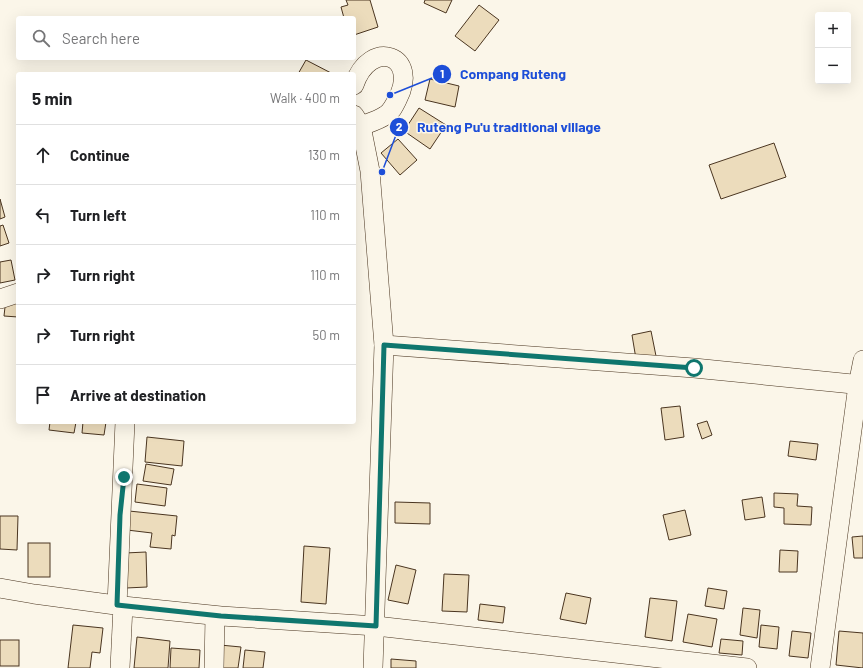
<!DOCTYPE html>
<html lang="en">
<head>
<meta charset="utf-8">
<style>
  body { margin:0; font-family:Barlow,sans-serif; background:#f6f6f6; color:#202124 }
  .controls { position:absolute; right:12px; top:12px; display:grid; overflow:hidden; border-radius:4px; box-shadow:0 4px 16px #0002 }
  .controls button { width:36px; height:36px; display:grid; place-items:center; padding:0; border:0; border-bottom:1px solid #e0e0e0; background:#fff; color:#202124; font:20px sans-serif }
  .stop { position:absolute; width:12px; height:12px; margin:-9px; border:3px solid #0f766e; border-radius:50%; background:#fff }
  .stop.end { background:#0f766e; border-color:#fff; box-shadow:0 1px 4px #0008 }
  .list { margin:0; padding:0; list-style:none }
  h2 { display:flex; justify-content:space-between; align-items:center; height:52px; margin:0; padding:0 16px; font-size:17px }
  h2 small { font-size:13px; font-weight:400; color:#757577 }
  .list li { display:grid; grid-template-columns:26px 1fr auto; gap:12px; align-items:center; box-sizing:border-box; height:60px; padding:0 16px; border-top:1px solid #e0e0e0 }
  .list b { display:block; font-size:15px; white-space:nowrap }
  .list em { font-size:13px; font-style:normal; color:#757577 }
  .icon { flex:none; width:22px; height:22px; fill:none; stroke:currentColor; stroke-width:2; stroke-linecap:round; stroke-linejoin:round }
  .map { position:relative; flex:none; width:863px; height:668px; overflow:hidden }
  .search { position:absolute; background:#fff; box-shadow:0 4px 16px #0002; left:16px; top:16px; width:340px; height:44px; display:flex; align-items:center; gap:10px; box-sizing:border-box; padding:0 14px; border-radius:4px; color:#757577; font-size:15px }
  .panel { position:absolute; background:#fff; box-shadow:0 4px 16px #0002; left:16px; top:72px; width:340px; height:352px; border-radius:4px }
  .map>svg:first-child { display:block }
  .building { fill:#ecdcbc; stroke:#4a3520 }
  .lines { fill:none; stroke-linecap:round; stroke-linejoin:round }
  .minor-casing { stroke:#4a3520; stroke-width:20 }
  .minor { stroke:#fbf6e9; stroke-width:19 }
  .route { stroke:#0f766e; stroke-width:5 }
  .leader { fill:none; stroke:#1d4ed8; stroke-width:1.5 }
  .callout-dot { fill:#1d4ed8; stroke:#fbf6e9; stroke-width:1.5 }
  .mark-label { font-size:12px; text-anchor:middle; font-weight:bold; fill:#fff }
  .callout-label { font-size:14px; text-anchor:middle; font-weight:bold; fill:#1d4ed8; stroke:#fbf6e9; stroke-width:3; stroke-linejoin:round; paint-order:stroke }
</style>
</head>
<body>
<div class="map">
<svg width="863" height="668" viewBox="0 0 863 668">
  <rect width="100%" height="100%" fill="#fbf6e9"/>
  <g class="building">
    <polygon points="346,0 370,0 378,27 354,35 354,18 344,18 341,7 348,5"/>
    <polygon points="425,0 452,0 446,13 424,3"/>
    <polygon points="479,5 499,20 475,51 455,36"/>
    <polygon points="306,60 333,74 298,74"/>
    <polygon points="430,79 459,86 455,107 425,100"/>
    <polygon points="419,108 446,125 430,149 404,131"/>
    <polygon points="398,139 417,160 400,175 381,153"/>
    <polygon points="774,143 786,177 721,199 709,165"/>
    <polygon points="0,199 5,217 0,219"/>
    <polygon points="3,225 9,243 0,246 0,226"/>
    <polygon points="11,260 15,280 0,283 0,262"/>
    <polygon points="6,298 18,299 18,317 4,316"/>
    <polygon points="651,331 656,356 636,359 632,335"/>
    <polygon points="680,406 684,437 665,440 661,408"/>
    <polygon points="707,421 712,435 702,439 697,424"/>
    <polygon points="50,422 76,422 74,433 49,430"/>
    <polygon points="83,422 106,422 104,435 82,433"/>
    <polygon points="147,437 184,441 182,466 145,462"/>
    <polygon points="790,441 818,444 816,460 788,456"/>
    <polygon points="146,464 174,469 171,485 143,481"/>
    <polygon points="137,484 167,488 165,506 135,502"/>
    <polygon points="774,493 798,494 797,506 812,507 811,525 784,524 784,508 774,507"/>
    <polygon points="762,497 765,517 745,520 742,500"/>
    <polygon points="395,502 430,503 430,524 395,523"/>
    <polygon points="685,510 691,535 669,540 663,515"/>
    <polygon points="129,511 177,516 175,536 172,535 171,549 150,547 152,533 127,530"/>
    <polygon points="0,516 18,516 17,550 0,549"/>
    <polygon points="863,536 863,558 854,558 852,537"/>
    <rect x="28" y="543" width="22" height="34"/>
    <polygon points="304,546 330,548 326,604 301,602"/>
    <polygon points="780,550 798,551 797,572 779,572"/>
    <polygon points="146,552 147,587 126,588 125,553"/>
    <polygon points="396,565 416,570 408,604 388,600"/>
    <polygon points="444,574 469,575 467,612 442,611"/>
    <polygon points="708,588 727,591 724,609 705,606"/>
    <polygon points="566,593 591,598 586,624 560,619"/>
    <polygon points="650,598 677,601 672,641 645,637"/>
    <polygon points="480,604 505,607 503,623 478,620"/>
    <polygon points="743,608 760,610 757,638 740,635"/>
    <polygon points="688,614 717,619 712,647 683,642"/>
    <polygon points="73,625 103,628 100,653 92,652 90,668 68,668"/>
    <polygon points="761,625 779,627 777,649 759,647"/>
    <polygon points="792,631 811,633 808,658 789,656"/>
    <polygon points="839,631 863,633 863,668 836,665"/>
    <polygon points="137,637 170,641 168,668 134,668"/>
    <polygon points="721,639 743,641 742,655 719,653"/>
    <rect x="0" y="640" width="19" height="26"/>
    <polygon points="220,645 241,647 238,668 218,668"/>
    <polygon points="171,648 200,650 199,668 170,668"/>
    <polygon points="245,650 265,652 263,668 243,668"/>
    <polygon points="391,659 416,661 416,668 391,668"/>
  </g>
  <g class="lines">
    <g class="minor-casing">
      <g id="minor">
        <path d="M354,85C370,37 421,55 397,100C394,106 391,112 386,115C379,120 369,123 361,126"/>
        <polyline points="354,115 361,126 370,171 384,345 373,668"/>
        <polyline points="0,299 18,293"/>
        <polyline points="384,345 694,368 863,385"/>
        <polyline points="0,588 34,594 123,606 221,616 376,626 747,668"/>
        <polyline points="117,605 125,422"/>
        <polyline points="120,668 123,606"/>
        <polyline points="214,668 215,616"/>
        <polyline points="820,668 858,385 863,360"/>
      </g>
    </g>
    <use href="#minor" class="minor"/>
  </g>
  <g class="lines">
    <polyline class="route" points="124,477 120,515 117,605 221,616 376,626 384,345 694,368"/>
  </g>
  <path class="leader" d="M390 95L442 74M382 172L399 127"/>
  <g class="callout-dot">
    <circle cx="390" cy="95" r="4"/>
    <circle cx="382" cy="172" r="4"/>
    <circle cx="442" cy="74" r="10"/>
    <circle cx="399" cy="127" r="10"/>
  </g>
  <g class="mark-label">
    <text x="442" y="78">1</text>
    <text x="399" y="131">2</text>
  </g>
  <g class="callout-label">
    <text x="513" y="79">Compang Ruteng</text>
    <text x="509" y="132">Ruteng Pu'u traditional village</text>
  </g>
</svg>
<div class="controls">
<button>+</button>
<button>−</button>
</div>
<div class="stop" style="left:694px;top:368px"></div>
<div class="stop end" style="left:124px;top:477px"></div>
<div class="search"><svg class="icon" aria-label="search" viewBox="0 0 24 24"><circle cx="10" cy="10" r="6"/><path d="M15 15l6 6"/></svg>Search here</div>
<section class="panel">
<h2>5 min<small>Walk · 400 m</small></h2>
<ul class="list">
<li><svg class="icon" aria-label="ahead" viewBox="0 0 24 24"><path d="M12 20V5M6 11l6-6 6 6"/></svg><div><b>Continue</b></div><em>130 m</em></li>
<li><svg class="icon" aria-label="left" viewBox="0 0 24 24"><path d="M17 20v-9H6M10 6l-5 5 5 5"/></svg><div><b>Turn left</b></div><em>110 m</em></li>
<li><svg class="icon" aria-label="right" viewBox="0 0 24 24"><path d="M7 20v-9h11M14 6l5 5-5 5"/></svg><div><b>Turn right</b></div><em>110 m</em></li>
<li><svg class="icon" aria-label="right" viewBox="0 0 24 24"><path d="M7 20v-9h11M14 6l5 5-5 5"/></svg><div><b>Turn right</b></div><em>50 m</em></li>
<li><svg class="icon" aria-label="arrive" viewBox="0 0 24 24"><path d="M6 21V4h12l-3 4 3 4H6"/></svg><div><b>Arrive at destination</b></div></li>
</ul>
</section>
</div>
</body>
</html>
